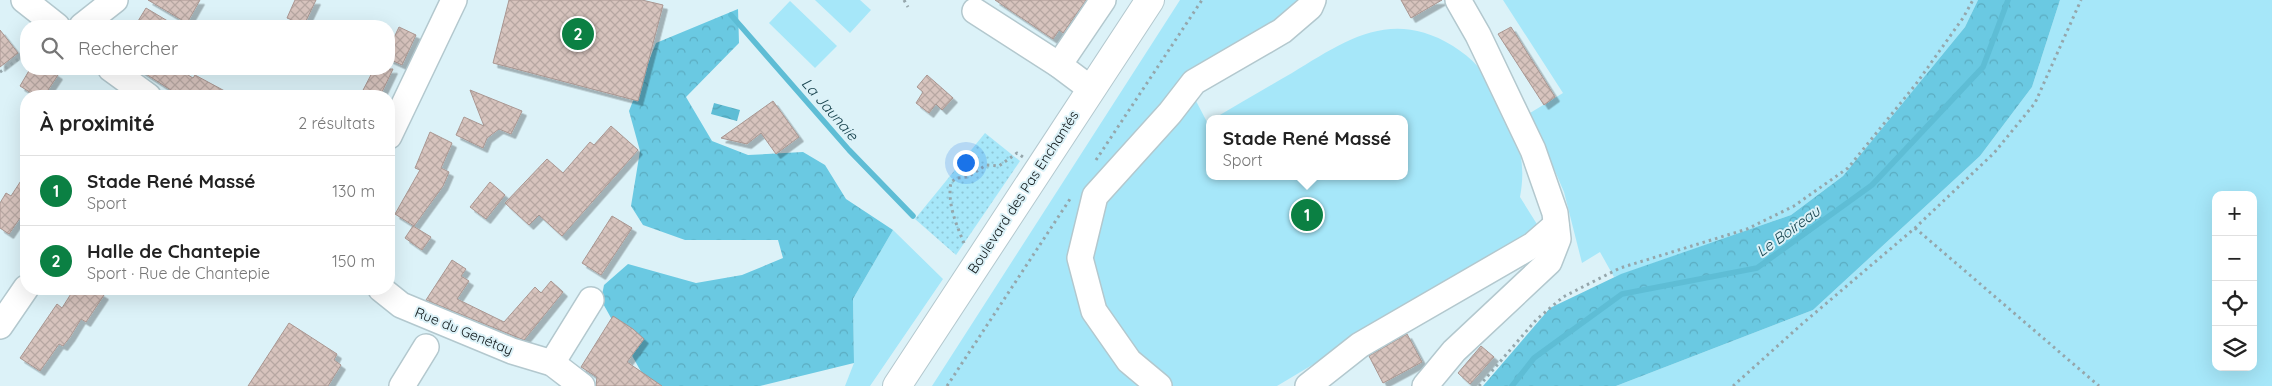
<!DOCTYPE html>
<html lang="fr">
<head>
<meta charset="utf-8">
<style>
  body { margin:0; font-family:Quicksand,sans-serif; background:#f2f2f2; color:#222 }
  .controls { position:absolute; right:15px; bottom:15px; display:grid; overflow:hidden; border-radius:10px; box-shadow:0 5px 20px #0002 }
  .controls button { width:45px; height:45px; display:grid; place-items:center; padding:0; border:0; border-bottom:1px solid #e0e0e0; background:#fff; color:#222; font:25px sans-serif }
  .you { position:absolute; left:965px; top:162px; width:18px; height:18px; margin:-12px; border:4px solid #fff; border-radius:50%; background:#1a73e8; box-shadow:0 0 0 8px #1a73e833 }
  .badge { display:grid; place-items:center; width:32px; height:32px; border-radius:50%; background:#0b8043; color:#fff; font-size:16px; font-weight:700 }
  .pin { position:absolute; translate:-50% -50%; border:2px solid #fff; box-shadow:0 1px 5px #0006 }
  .popup { position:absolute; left:1206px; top:115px; width:202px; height:65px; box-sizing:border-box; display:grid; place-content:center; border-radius:10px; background:#fff; filter:drop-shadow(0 1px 4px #0005); font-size:16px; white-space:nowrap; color:#767676 }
  .popup b { font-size:19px; color:#222 }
  .popup::after { content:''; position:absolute; left:50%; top:100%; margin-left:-10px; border:10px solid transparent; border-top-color:#fff }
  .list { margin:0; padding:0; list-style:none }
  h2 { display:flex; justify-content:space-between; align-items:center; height:65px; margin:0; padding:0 20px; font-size:21px }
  h2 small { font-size:16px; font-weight:400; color:#767676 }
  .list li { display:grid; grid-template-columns:32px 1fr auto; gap:15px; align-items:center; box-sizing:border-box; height:70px; padding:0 20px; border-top:1px solid #e0e0e0 }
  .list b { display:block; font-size:19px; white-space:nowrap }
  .list p { margin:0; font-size:16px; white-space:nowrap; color:#767676 }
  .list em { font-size:16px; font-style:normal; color:#767676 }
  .icon { flex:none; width:28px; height:28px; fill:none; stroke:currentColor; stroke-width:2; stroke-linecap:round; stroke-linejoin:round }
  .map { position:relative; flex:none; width:2272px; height:386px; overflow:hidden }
  .search { position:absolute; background:#fff; box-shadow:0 5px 20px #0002; left:20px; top:20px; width:375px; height:55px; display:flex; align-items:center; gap:12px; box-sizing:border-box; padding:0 18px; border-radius:20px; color:#767676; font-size:19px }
  .panel { position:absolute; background:#fff; box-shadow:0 5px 20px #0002; left:20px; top:90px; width:375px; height:205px; border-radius:20px }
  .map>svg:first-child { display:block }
  .grass { fill:#a6e7f9; fill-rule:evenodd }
  .forest { fill:url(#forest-crowns) }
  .park { fill:url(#park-dots) }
  .water { fill:url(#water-waves) }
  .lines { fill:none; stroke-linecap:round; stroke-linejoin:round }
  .stream { stroke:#5ebdd5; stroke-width:5.5 }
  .building { fill:url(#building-cross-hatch); stroke:#a99691; filter:url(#shadow) }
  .minor-casing { stroke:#b3c8ce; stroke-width:28 }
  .major-casing { stroke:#b3c8ce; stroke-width:30 }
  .path { stroke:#95a6ab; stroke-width:3; stroke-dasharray:2.5 4; stroke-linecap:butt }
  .minor { stroke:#fff; stroke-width:25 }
  .major { stroke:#fff; stroke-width:28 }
  .labels { text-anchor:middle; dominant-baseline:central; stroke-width:4; stroke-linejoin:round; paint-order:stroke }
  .street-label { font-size:14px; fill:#0e1618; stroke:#dcf2f8 }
  .water-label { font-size:15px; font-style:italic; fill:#123e49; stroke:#dcf2f8 }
</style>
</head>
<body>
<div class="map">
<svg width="2272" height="386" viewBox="0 0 2272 386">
  <defs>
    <pattern id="forest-crowns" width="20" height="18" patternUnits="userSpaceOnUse" patternTransform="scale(1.25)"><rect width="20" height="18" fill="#6ac9e2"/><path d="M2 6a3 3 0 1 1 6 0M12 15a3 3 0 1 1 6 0" fill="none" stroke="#5bacc1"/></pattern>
    <pattern id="park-dots" width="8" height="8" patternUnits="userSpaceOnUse" patternTransform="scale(1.25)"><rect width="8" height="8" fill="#a6e7f9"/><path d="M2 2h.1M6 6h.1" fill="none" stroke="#8ec5d5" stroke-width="1.8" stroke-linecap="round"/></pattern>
    <pattern id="water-waves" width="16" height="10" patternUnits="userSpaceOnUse" patternTransform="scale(1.25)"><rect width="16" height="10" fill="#5ebdd5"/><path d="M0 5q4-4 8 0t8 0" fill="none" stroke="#50a2b6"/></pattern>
    <pattern id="building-cross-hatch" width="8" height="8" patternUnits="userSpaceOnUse" patternTransform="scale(1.25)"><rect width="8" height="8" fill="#d7c3bd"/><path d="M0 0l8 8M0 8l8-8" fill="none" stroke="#b7a7a2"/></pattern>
    <filter id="shadow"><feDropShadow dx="4.5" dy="4.5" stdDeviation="0" flood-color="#0004"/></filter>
  </defs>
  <rect width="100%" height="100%" fill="#dcf2f8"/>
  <g class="grass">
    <polygon points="815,0 860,0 871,10 850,33"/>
    <path d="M1180,0H1303L1296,11L1185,80L1207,122L1209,121L1210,176H1404V119H1213C1240,103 1266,88 1292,73C1346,40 1391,8 1453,46C1472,58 1486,73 1496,93C1514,130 1528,154 1520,197L1540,229L1277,386H932Z"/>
    <polygon points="1503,0 1978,0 1965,27 1843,176 1791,215 1614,277 1600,252 1582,263 1564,192 1530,113 1563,93"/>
    <path d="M2060,0H2272V386H1616L1813,310L1980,156L2032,87ZM2216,195H2253V367H2216Z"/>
    <polygon points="790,1 837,46 815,68 769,23"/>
    <polygon points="893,230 943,279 870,386 845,386 854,363 853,299"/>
  </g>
  <g class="forest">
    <polygon points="1978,0 2060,0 2032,87 1980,156 1813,310 1616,386 1483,386 1550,308 1621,274 1791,215 1843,176 1965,27"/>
    <polygon points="738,9 739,43 686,97 712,141 748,155 803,152 825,165 846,199 893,230 853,299 854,363 760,386 662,386 644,377 601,300 604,285 628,264 696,283 742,275 783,258 778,240 685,240 643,225 631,206 640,151 629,111 656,43"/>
  </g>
  <polygon class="park" points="985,133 1020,161 956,255 915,219"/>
  <polygon class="water" points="714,103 740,110 737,121 711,114"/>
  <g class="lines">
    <g class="stream">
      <polyline points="731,15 849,150 913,216"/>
      <polyline points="1512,386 1534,358 1622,294 1757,268 1872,185 1983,67 2008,0"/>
    </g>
  </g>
  <g class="building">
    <polygon points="148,0 200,0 187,23"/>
    <polygon points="295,0 316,0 304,25 287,18"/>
    <polygon points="509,0 642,0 663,5 638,101 493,63"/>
    <polygon points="995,0 1086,0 1063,33 1059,30 1053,39"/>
    <polygon points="1401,0 1442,0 1411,18"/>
    <polygon points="146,8 176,26 135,26"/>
    <polygon points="399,27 416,35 402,65 389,59 389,48"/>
    <polygon points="1511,27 1555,97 1544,105 1498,34"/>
    <polygon points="0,30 18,53 0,67"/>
    <polygon points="30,69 49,69 58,75 44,96 36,96 20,86"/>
    <polygon points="138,69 178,69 193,78 195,75 234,96 186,96 175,90 174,92"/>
    <polygon points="374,69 393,69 380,96 360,96"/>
    <polygon points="927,75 953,98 942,110 936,104 929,113 916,103 923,92 917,87"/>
    <polygon points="470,90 522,111 511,134 499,129 487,138 483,148 456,135 464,117 484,126"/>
    <polygon points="773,101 799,137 776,154 761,133 747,144 721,138"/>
    <polygon points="611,126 638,150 562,236 539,215 529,225 505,203 547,159 563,173 590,142 594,145"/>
    <polygon points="430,132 452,143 441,168 449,172 443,186 414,226 395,214 420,170 415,168"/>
    <polygon points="26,173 26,222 20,218 9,234 0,228 0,203 6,193 11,196"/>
    <polygon points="490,182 505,195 486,219 470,207"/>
    <polygon points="612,216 632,228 601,275 582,263"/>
    <polygon points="413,226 431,237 422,250 405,238"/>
    <polygon points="452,260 466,269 461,276 469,281 457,299 504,322 535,287 541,293 551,281 563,292 524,340 426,300"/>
    <polygon points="74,289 94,289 104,295 86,322 81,319 70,337 63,346 59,344 40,371 20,358 57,304 62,308"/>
    <polygon points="613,316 633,329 644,339 627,362 662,386 596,386 597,377 581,367"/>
    <polygon points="289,323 337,354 334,360 341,365 328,386 248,386"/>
    <polygon points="1407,334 1422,362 1383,383 1369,356"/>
    <polygon points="1481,346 1494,357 1470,384 1458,373"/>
  </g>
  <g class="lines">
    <g class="minor-casing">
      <g id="minor">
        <polyline points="24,0 57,26"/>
        <polyline points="975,11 1059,65 1091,89"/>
        <polyline points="82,26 115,0"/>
        <polyline points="1059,65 1103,0"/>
        <polyline points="111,69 148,96"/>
        <polyline points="389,136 454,0"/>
        <polyline points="381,289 401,305 512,351 552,363 582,386"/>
        <polyline points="0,326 26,288"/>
        <polyline points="552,363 591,300"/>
        <polyline points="402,386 426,347"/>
        <polyline points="1159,386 1129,361 1094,311 1080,258 1095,196 1170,113 1194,82 1282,31 1310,7 1313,0"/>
        <polyline points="1308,386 1360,345 1533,245 1556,225"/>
        <polyline points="1425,386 1454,351 1549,262 1558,239 1555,213 1533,150 1478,35 1458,0"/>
      </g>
    </g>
    <g class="major-casing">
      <polyline id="major" points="897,386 1150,0"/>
    </g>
    <g class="path">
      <polyline points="904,0 908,7"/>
      <polyline points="0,72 21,57 26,50"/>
      <polyline points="1096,160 1202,0"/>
      <polyline points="1915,228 2099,386"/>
      <path d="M964,243C956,224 947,203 951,182L957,178L968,177L986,165L999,166L1017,153L1023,157"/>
      <polyline points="947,386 1072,196"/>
      <polyline points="1479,386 1536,320 1563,297 1620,268 1747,229 1794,206 1848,168 1916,84 1963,18 1973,0"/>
      <polyline points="1733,386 1802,324 1915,228 1994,153 2035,103 2081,0"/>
    </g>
    <use href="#minor" class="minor"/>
    <use href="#major" class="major"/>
  </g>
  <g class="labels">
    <g class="street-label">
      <text transform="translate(1023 192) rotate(-57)">Boulevard des Pas Enchantés</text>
      <text transform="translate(464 331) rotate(22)">Rue du Genétay</text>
    </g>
    <g class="water-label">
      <text transform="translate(830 109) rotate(49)">La Jaunaie</text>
      <text transform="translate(1788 231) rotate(-36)">Le Boireau</text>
    </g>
  </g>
</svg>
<div class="controls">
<button>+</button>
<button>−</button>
<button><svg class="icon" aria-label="locate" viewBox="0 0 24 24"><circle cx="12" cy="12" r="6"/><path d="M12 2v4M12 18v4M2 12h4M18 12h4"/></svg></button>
<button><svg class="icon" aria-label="layers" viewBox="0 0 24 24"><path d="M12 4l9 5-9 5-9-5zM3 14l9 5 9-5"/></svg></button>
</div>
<div class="you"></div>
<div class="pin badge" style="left:1307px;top:215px">1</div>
<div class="popup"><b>Stade René Massé</b>Sport</div>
<div class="pin badge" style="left:578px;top:34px">2</div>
<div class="search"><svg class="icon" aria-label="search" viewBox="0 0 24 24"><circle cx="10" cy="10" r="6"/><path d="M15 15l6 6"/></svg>Rechercher</div>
<section class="panel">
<h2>À proximité<small>2 résultats</small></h2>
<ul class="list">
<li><span class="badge">1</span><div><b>Stade René Massé</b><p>Sport</p></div><em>130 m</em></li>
<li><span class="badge">2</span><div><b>Halle de Chantepie</b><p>Sport · Rue de Chantepie</p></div><em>150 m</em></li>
</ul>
</section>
</div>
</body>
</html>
